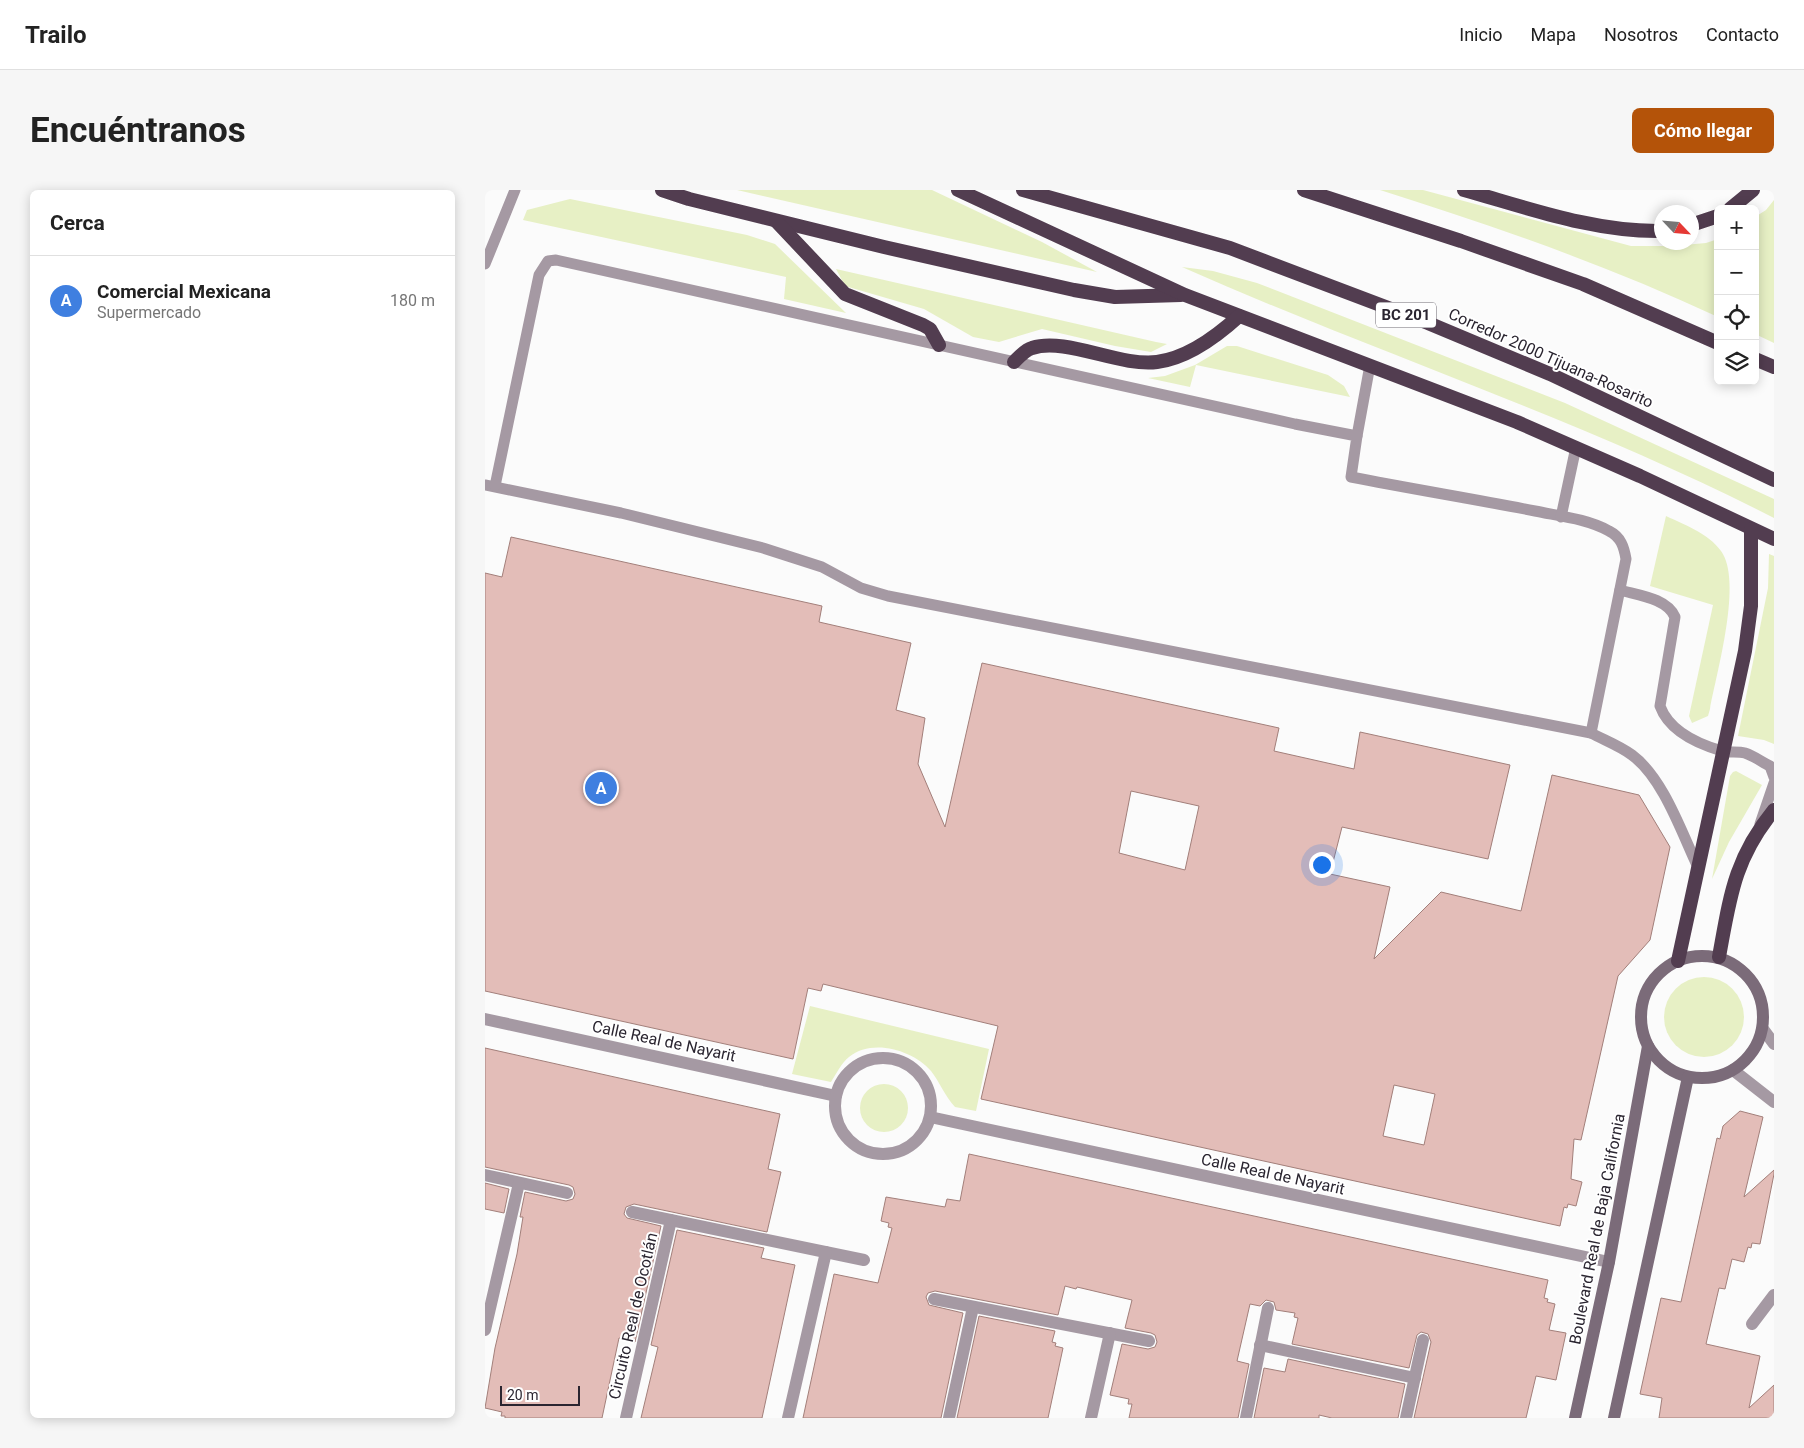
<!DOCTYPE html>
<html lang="es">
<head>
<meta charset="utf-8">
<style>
  body { margin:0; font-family:Roboto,sans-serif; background:#f6f6f6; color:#222 }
  .controls { position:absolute; right:15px; top:15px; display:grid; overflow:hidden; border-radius:8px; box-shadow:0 2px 12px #0003 }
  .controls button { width:45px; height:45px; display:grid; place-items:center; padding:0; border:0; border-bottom:1px solid #e0e0e0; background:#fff; color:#222; font:25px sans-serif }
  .compass { position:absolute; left:1169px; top:15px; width:45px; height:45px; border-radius:50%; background:#fff; box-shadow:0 2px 12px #0003; rotate:116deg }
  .scale { position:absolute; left:15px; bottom:12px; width:80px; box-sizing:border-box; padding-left:5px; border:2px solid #2a2530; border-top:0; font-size:14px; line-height:18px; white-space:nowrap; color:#2a2530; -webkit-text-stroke:4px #fff; paint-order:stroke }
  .you { position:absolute; left:836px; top:674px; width:18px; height:18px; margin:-12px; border:4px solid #fff; border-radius:50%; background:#1a73e8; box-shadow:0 0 0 8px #1a73e833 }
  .badge { display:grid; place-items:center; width:32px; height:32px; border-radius:50%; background:#b45309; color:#fff; font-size:16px; font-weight:700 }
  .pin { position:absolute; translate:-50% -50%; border:2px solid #fff; box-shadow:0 1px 5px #0006 }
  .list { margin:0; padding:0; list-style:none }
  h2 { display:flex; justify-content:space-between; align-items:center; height:65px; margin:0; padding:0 20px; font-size:21px }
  h2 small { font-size:16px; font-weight:400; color:#767676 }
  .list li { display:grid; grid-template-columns:32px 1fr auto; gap:15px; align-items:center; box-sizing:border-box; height:90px; padding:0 20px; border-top:1px solid #e0e0e0 }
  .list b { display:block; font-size:19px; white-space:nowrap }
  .list p { margin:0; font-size:16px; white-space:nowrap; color:#767676 }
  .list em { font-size:16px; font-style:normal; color:#767676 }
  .icon { flex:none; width:28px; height:28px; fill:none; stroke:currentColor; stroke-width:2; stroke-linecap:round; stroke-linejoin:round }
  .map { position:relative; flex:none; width:1289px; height:1228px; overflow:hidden; border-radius:8px }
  header { display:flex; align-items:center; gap:30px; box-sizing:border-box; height:70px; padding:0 25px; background:#fff; border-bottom:1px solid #e0e0e0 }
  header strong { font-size:24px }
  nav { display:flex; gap:28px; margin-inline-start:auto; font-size:18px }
  .intro { display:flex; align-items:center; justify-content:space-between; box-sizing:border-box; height:120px; padding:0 30px }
  h1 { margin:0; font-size:35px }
  .button { padding:12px 22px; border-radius:8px; background:#b45309; color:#fff; font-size:18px; font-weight:700 }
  main { display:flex; gap:30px; padding:0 30px }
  aside { flex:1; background:#fff; border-radius:8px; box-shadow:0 2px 12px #0003 }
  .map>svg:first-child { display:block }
  .green { fill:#e7f0c5 }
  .building { fill:#e3bdb8; stroke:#a27f7a; fill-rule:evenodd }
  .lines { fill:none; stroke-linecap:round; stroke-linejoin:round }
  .service { stroke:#a599a3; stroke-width:11 }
  .minor { stroke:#a599a3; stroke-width:12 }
  .tertiary { stroke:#a599a3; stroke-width:12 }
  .secondary { stroke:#7b6b79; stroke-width:12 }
  .trunk { stroke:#523d50; stroke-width:14 }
  .labels { text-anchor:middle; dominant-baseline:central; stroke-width:4; stroke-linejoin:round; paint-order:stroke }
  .shield { fill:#fff; stroke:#6a666e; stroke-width:1 }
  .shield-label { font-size:15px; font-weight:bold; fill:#2a2530 }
  .street-label { font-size:16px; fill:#2a2530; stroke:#fff }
</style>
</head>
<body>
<header>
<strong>Trailo</strong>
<nav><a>Inicio</a><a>Mapa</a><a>Nosotros</a><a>Contacto</a></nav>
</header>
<div class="intro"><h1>Encuéntranos</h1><a class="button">Cómo llegar</a></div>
<main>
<aside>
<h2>Cerca<small></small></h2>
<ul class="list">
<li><span class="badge" style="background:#3f7fe0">A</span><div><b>Comercial Mexicana</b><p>Supermercado</p></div><em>180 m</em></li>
</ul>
</aside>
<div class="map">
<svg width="1289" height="1228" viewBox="0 0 1289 1228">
  <rect width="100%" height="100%" fill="#fbfbfb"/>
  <g class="green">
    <polygon points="252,0 447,0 557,52 612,82"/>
    <path d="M895,0H938L1146,56H1187L1221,53L1233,49V127C1124,76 1009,36 895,0Z"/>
    <polygon points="85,9 262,45 290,54 361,123 299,109 301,87 38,30 42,20"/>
    <polygon points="1289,10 1289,153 1270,144 1270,27 1281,20"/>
    <path d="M697,77L728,81L772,93L1080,213L1289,309V328C1098,230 893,164 697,77Z"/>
    <polygon points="351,79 671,152 682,154 666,162 630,156 557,139 514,152 488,147 439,119 360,96"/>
    <polygon points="742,156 752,156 843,185 859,196 865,207 711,175 705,197 663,188 680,186 710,175"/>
    <path d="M1181,326C1200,335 1223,343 1236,361C1258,391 1232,481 1225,519L1223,526L1207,533L1204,526L1228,415L1165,396Z"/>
    <polygon points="1284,364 1289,366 1289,554 1279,550 1253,546 1283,398"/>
    <polygon points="1251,581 1277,595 1244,652 1227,689 1245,586 1248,582"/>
    <circle cx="1219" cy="827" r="40"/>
    <path d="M325,816L504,859L491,921L470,917C460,906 454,891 446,881C428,860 387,848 364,867C357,872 351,884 346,892L307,884Z"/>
    <circle cx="399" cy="918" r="24"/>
  </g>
  <g class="building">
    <path d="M26,347L337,416L334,432L426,453L411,520L440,528L433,574L460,637L497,473L794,538L789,561L869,579L875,542L1025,575L1003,669L857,637L845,684L905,697L889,769L956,702L1036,721L1067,585L1154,605L1185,657L1165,750L1133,786L1096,950L1089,949L1086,989L1097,992L1091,1016L1083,1014L1082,1018L1079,1017L1075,1036L496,909L513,836L338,794L336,801L323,798L308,869L0,801V383L17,387ZM646,601L714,616L700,680L634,663ZM909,895L950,904L939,955L898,946Z"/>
    <polygon points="0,858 295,924 283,979 296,982 282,1042 149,1014 141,1017 139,1024 142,1028 176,1036 150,1152 134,1148 117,1228 20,1228 20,1226 16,1226 17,1222 0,1218 10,1158 32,1064 38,1027 35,1027 40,1002 81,1011 88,1009 90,1004 88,997 84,995 0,977"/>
    <polygon points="1255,921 1278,927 1259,1007 1289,980 1289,984 1275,1054 1267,1053 1266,1058 1263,1057 1259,1072 1247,1069 1240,1099 1234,1098 1221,1154 1275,1166 1264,1218 1289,1195 1289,1228 1174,1228 1177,1208 1155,1204 1176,1108 1196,1112 1232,948 1235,949 1238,936"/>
    <polygon points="484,964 1063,1090 1059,1108 1063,1109 1062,1112 1070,1114 1064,1140 1081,1143 1071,1190 1051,1186 1041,1228 929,1228 946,1152 943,1144 936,1142 932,1145 924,1178 807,1154 813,1128 809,1127 810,1123 791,1120 789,1112 781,1110 775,1116 765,1114 752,1171 764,1174 753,1228 644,1228 647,1214 643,1214 644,1209 625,1205 637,1154 663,1159 670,1157 672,1152 670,1145 666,1143 640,1138 647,1110 592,1097 591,1099 580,1096 573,1125 450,1101 443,1103 441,1107 444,1115 478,1123 456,1228 318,1228 349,1084 393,1093 407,1038 403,1037 404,1033 396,1031 401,1007 460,1017 462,1009 475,1011"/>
    <polygon points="0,993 24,999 19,1023 0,1019"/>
    <polygon points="192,1040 279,1058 276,1068 310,1075 277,1228 156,1228 173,1157 166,1155"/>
    <polygon points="494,1126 570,1141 567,1152 571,1153 570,1156 578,1158 563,1228 472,1228"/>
    <polygon points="803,1169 920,1194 913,1228 847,1228 834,1225 834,1228 769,1228 779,1178 800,1182"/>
  </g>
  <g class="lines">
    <g class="service">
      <polyline points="0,74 30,0"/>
      <polyline points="872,246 885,175"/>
      <path d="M0,295L136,323L278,358L337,377L376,398L403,406L1106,543C1119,550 1135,556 1147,565C1178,588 1196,641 1212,675"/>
      <path d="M10,296L54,85L63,71L71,70L810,234L872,246L866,287C927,299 989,309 1050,321C1074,326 1103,329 1124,341C1136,347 1139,357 1141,369L1106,543"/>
      <polyline points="1076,327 1091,257"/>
      <path d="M1135,400C1152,405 1182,408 1190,427L1175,516C1184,541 1213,554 1237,561C1244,563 1253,561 1260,563C1269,566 1277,572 1285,576L1289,587"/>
      <polyline points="1275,634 1289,593"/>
    </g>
    <g class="minor">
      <polyline points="0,829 351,906"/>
      <circle cx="398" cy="916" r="48"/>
      <polyline points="445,927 1124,1072"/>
      <polyline points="0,985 82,1003"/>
      <polyline points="147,1022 379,1070"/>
      <polyline points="449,1109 664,1151"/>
      <polyline points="1267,1134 1289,1105"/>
      <polyline points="0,1140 34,993"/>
      <polyline points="775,1155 930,1188"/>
      <polyline points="141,1228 186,1030"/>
      <polyline points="303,1228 341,1062"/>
      <polyline points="464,1228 488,1117"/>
      <polyline points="606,1228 625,1143"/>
      <polyline points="761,1228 783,1118"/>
      <polyline points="921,1228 938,1150"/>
    </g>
    <g class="tertiary">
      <polyline points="1278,839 1289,854"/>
      <polyline points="1248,880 1289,912"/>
    </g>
    <g class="secondary">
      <circle cx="1217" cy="827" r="61"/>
      <polyline points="1090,1228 1124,1072 1163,856"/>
      <polyline points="1129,1228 1203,887"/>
    </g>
    <g class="trunk">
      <polyline points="177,0 204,9 399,57 589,100 630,107 696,105"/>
      <polyline points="473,0 700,105 1032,232 1155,286 1289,349"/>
      <polyline points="538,0 745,58 943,133 1065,184 1289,290"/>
      <polyline points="819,0 976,51 1098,94 1233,153"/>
      <path d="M979,0C1043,18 1109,42 1176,41"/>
      <polyline points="1245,19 1268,0"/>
      <polyline points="291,31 360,104 438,135 445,139 454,155"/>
      <polyline points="1206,35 1233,26"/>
      <polyline points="1270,169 1289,177"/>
      <path d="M529,172C535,166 540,160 547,158C581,147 635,177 672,172C703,168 731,147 754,126"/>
      <path d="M1234,767C1245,707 1249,669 1289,620"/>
      <polyline points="1193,771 1260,461 1266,416 1266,339"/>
    </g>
  </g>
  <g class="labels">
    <rect class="shield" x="891" y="112.5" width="60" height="25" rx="4"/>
    <g class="shield-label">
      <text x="921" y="125">BC 201</text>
    </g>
    <g class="street-label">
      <text transform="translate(1066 168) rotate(24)">Corredor 2000 Tijuana-Rosarito</text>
      <text transform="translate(179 851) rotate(12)">Calle Real de Nayarit</text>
      <text transform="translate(788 984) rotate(12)">Calle Real de Nayarit</text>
      <text transform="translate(1112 1039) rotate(-79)">Boulevard Real de Baja California</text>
      <text transform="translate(148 1126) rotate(-77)">Circuito Real de Ocotlán</text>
    </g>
  </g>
</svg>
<div class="controls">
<button>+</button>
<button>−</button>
<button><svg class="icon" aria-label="locate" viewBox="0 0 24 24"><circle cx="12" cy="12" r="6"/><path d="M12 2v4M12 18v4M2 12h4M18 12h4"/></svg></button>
<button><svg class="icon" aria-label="layers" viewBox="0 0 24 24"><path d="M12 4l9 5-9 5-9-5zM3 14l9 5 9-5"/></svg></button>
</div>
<svg class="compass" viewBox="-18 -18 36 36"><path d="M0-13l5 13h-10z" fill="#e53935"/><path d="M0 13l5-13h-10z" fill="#767676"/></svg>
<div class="scale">20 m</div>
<div class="you"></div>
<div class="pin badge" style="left:116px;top:598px;background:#3f7fe0">A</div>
</div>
</main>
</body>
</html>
